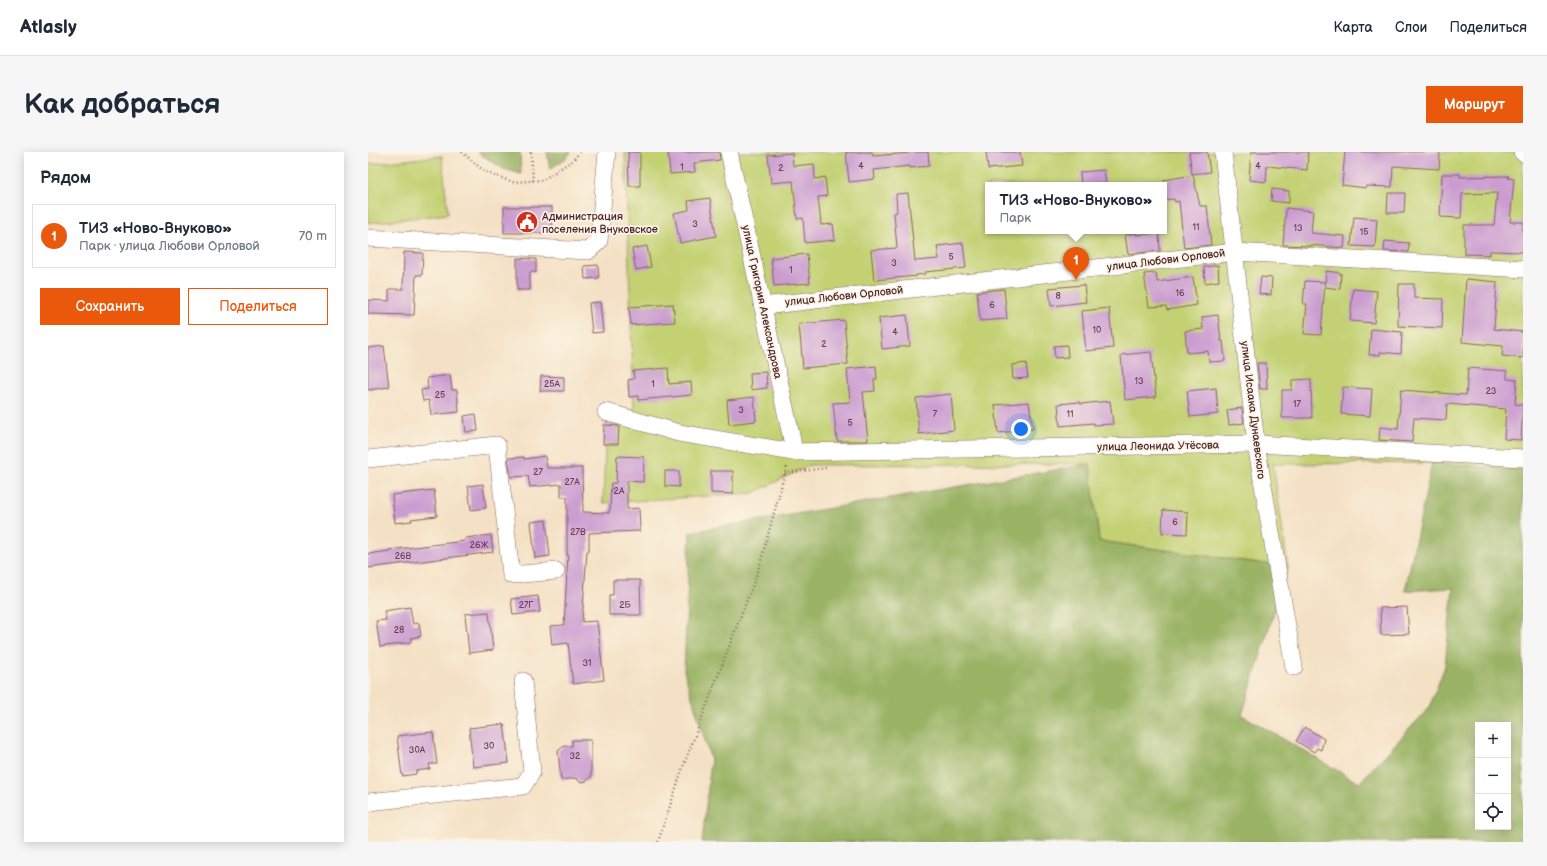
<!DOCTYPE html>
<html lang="ru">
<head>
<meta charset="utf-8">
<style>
  body { margin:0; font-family:"Balsamiq Sans",sans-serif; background:#f6f6f7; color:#1f2937 }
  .controls { position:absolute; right:12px; bottom:12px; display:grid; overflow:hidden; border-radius:0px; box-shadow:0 2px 10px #0003 }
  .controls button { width:36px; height:36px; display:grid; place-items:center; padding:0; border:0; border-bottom:1px solid #e0e1e3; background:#fff; color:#1f2937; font:20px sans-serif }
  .you { position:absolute; left:653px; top:277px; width:14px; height:14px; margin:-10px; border:3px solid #fff; border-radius:50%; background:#1a73e8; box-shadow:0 0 0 6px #1a73e833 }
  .badge { display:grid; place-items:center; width:26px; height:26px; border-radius:50%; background:#ea580c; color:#fff; font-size:13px; font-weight:700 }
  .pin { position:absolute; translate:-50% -33px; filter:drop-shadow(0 1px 2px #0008) }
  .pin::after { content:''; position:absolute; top:21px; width:14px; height:12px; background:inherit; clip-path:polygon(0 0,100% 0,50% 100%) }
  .popup { position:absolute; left:617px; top:30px; width:182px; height:52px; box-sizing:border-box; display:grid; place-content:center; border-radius:0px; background:#fff; filter:drop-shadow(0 1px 3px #0005); font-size:13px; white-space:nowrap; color:#747a83 }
  .popup b { font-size:15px; color:#1f2937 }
  .popup::after { content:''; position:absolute; left:50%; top:100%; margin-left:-8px; border:8px solid transparent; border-top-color:#fff }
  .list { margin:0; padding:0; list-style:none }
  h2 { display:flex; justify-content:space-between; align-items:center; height:52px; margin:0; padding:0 16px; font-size:17px }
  h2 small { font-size:13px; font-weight:400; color:#747a83 }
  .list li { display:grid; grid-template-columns:26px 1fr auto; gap:12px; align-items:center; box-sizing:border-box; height:64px; margin:0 8px 8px; padding:0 8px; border:1px solid #e0e1e3; border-radius:0px }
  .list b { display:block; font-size:15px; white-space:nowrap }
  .list p { margin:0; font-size:13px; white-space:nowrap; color:#747a83 }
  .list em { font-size:13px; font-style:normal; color:#747a83 }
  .actions { display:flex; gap:8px; padding:12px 16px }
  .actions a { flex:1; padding:9px 0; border:1px solid #ea580c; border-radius:0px; text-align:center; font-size:14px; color:#ea580c }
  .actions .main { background:#ea580c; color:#fff }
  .icon { flex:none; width:22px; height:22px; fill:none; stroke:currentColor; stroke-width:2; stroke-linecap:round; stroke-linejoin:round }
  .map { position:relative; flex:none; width:1155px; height:690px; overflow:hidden; border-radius:0px }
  header { display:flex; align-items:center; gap:24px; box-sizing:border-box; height:56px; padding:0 20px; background:#fff; border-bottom:1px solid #e0e1e3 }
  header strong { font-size:19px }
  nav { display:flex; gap:22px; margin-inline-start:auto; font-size:14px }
  .intro { display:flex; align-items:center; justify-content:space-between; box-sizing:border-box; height:96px; padding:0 24px }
  h1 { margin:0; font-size:28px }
  .button { padding:10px 18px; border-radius:0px; background:#ea580c; color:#fff; font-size:14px; font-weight:700 }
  main { display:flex; gap:24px; padding:0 24px }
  aside { flex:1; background:#fff; border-radius:0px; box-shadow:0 2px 10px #0003 }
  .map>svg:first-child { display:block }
  .green { fill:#c3d173; stroke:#86784f; fill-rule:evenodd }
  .forest { fill:#9ab365; stroke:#726948; fill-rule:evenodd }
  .building { fill:#ca9cd0 }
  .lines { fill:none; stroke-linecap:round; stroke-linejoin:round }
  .minor-casing { stroke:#866361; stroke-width:18 }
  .path { stroke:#866361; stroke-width:2.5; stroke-dasharray:1 3; stroke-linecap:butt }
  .minor { stroke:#fff; stroke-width:17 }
  .labels { text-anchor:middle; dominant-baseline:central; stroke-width:3.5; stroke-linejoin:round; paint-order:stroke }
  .number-label { font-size:9px; fill:#6a3e54 }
  .poi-label { font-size:11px; fill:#4a1f2b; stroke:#fcf5e5; text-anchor:start }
  .street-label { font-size:11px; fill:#4a1f2b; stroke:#fcf5e5 }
</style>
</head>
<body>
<header>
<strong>Atlasly</strong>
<nav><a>Карта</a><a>Слои</a><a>Поделиться</a></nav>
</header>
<div class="intro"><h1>Как добраться</h1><a class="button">Маршрут</a></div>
<main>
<aside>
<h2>Рядом<small></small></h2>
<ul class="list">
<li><span class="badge">1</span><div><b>ТИЗ «Ново-Внуково»</b><p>Парк · улица Любови Орловой</p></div><em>70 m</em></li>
</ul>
<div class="actions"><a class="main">Сохранить</a><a>Поделиться</a></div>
</aside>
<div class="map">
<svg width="1155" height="690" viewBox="0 0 1155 690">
  <rect width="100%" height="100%" fill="#fcf5e5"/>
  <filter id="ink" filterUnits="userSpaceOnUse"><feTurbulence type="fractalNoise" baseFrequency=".025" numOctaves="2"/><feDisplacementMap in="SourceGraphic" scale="8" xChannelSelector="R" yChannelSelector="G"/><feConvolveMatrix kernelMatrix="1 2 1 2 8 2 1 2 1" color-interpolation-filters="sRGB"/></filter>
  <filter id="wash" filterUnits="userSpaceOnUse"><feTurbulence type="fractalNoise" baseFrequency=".012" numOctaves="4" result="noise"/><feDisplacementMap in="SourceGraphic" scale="16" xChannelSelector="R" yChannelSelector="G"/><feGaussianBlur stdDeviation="0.9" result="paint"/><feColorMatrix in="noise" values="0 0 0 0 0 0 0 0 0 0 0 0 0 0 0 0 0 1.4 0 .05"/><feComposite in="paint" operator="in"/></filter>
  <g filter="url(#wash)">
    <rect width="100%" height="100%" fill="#f4e1c5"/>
    <g class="green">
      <path d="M257,0H1155V318L1064,311L905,312L920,415L731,389L722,312L442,313L385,341L235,351L238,272L266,257ZM620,33H796V79H620Z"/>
      <polygon points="74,4 80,62 0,71 0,12"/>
    </g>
    <g class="forest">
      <polygon points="109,0 152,0 153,22 136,17"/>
      <polygon points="179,0 203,0 198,6 182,17"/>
      <path d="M1064,311L1155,318V690H334L343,608L316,519L322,380L722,312L731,389L920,415L874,563L991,631L1061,556L1077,514L1085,436L1037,439ZM1110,573H1140V675H1110Z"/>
    </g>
    <g id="blocks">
      <g class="building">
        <polygon points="260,0 272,0 272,34 261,34"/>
        <polygon points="300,0 351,0 352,8 326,11 327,20 302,22"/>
        <polygon points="478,0 504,0 505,4 541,1 541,0 560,0 561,14 542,16 542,14 506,18 507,27 481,30"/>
        <polygon points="618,0 652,0 654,14 620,17"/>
        <polygon points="821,0 839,0 842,20 824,22"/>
        <polygon points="883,0 940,0 939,18 899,14 898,30 881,28"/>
        <polygon points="977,0 1072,0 1071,17 1025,14 1024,35 998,34 998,36 974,33"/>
        <polygon points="424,1 425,14 446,12 447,27 457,25 459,44 450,45 453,73 465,72 467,88 437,91 435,66 429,67 425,29 403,31 400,3"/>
        <polygon points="736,18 738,32 713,33 712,20"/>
        <polygon points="1074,22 1092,22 1092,25 1141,24 1140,26 1146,27 1142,70 1155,70 1155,100 1122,99 1122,103 1096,102 1096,73 1126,73 1129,41 1094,42 1093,66 1072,65"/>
        <polygon points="825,23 832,54 839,54 843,93 816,96 811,49 807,50 806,47 796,48 796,28"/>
        <polygon points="904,37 921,39 921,51 903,49"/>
        <polygon points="540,41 547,109 571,107 569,94 595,91 598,116 557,120 558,122 548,123 549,124 506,128 503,98 529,96 526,61 529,60 528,42"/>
        <polygon points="1020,41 1037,41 1036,61 1019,61"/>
        <polygon points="342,46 348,84 312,91 306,61 321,58 320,49"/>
        <rect x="136" y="55" width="48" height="26"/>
        <polygon points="918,56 945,59 943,81 977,84 976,96 942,93 942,94 915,93"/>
        <polygon points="986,65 1009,67 1007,95 983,94"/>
        <polygon points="768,81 768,83 791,81 792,99 760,102 757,83"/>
        <polygon points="1017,89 1041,91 1040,100 1016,99"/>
        <polygon points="279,94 283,115 268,118 264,97"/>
        <polygon points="36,100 55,101 54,123 48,123 46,163 0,162 0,148 21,149 21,137 35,137"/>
        <polygon points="439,102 442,131 406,134 403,106"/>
        <polygon points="149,106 168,107 168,120 162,120 162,138 149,138"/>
        <polygon points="230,113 231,126 217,127 216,114"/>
        <polygon points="850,113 851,129 837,131 836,115"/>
        <polygon points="958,119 973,121 972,137 957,135"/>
        <polygon points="788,121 789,130 825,125 829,153 799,158 798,154 781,155 776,122"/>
        <polygon points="893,125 904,126 903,143 891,142"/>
        <polygon points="1098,127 1129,130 1126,177 1155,180 1155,206 1134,204 1135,194 1094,190"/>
        <polygon points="937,129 957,130 953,183 936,182 939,152 935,152"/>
        <polygon points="1031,132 1046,132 1046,146 1075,147 1074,176 1030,174"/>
        <polygon points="716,133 718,150 683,154 681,136"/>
        <polygon points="636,137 639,167 612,169 609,140"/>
        <polygon points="985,137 1009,139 1006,171 982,169"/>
        <polygon points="232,150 235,180 224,181 221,151"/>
        <polygon points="305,152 307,170 263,173 261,155"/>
        <polygon points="741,156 745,196 718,199 714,159"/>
        <polygon points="539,163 542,194 514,197 511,166"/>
        <polygon points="850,163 853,189 855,189 857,209 841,210 840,199 819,201 817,179 835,177 834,165"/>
        <polygon points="476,168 480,212 435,216 431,172"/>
        <polygon points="1003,177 1034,180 1033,202 1012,200 1012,203 1001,203"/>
        <polygon points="699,193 700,205 687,206 686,194"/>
        <polygon points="16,194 21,235 0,238 0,196"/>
        <polygon points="783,200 788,245 757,248 753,203"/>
        <polygon points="658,211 660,226 645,227 644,213"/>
        <polygon points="889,211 898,211 899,237 892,237"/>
        <polygon points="508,214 509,227 506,227 507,239 495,240 500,289 469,289 465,251 482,250 479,217"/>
        <polygon points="300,216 301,232 323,230 324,243 270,248 270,244 261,245 260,228 266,227 265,219"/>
        <polygon points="1100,216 1139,219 1139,227 1149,228 1147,252 1155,253 1153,288 1136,287 1138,257 1079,252 1078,268 1046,266 1044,290 1011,288 1012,275 1030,277 1033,238 1098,243"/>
        <polygon points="398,220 399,236 383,238 382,221"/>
        <polygon points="82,223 84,238 89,238 91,260 63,263 61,248 55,249 53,238 60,237 59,226"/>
        <polygon points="173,224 196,225 196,239 172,239"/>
        <polygon points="943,227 944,266 914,266 914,238 924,238 924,228"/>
        <polygon points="975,235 1004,237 1002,264 973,262"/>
        <polygon points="848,236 850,262 822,265 819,239"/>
        <polygon points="583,242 586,278 551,282 548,246"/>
        <polygon points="386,245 388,269 361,272 359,248"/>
        <polygon points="742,249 745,272 726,273 726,271 692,274 690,252 712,250 712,252"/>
        <polygon points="661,250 665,277 630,281 627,253"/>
        <polygon points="874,256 876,271 861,273 859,258"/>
        <polygon points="108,262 110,279 98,280 96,264"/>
        <polygon points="236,273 251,274 250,292 235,292"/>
        <polygon points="177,304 179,316 214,316 215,360 241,361 241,358 242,358 243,331 248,331 249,304 276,305 275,330 259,329 259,357 271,356 272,379 221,381 221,399 219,399 214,470 229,469 236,528 205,532 200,491 184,493 182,474 196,473 200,402 199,403 199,345 193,345 193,332 162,335 160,324 143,325 140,306 156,305 156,307"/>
        <polygon points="297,319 311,319 311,335 297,334"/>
        <polygon points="343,319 365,319 365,342 343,341"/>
        <polygon points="115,332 118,356 103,358 100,334"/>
        <polygon points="66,338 69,364 43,367 44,369 27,371 24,343"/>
        <polygon points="795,358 820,360 819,382 794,381"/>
        <polygon points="178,368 182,404 167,406 163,370"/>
        <polygon points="123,383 125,400 0,416 0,402 21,399 21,398 97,389 97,386"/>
        <polygon points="245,428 272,428 273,463 241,463 241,443 245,443"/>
        <polygon points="170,444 172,460 145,463 143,447"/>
        <polygon points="42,455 45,472 51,471 53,484 43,486 43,490 12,495 8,469 18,468 16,459"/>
        <polygon points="1039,455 1041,482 1013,483 1012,456"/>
        <polygon points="121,460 125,498 101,501 97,462"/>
        <polygon points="136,572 141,611 105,615 101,576"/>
        <polygon points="937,575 956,587 953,598 949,596 946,600 928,589"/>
        <polygon points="65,580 69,612 61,612 62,617 48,619 48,622 34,624 29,584"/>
        <polygon points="204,588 223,588 223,625 219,629 212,630 208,626 193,628 190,599 196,594 204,594"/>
      </g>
    </g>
  </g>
  <g filter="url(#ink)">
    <use href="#blocks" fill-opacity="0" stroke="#866361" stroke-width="1"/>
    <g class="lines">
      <g class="minor-casing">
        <g id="minor">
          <polyline points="361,0 424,288 425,300"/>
          <polyline points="855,0 888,292 926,515"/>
          <polyline points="1154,0 1155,1"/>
          <polyline points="0,86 220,99 231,89 239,0"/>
          <polyline points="395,154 867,100 1155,117"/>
          <polyline points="238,260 311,281 425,300 888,292 1155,306"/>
          <polyline points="0,307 129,293 143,423 188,419"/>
          <polyline points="0,650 155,634 164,620 155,529"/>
        </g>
      </g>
      <g class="path">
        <polyline points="94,0 117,20 145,30 175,28 205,8 212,0"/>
        <polyline points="163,0 165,29"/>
        <polyline points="417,321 458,316"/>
        <polyline points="290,690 315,615 390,419 419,314"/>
      </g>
      <use href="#minor" class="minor"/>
    </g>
  </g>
  <defs>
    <g id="civic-disc" transform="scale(1.15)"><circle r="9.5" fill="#c8321e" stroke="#fcf5e5"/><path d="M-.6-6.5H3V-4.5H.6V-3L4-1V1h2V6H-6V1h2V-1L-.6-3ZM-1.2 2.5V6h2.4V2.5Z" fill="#fff"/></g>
  </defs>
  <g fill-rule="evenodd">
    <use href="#civic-disc" x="159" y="70"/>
  </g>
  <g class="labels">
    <g class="number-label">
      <text x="493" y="14">4</text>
      <text x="890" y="14">4</text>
      <text x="314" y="15">1</text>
      <text x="413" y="16">2</text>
      <text x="327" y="72">3</text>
      <text x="828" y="75">11</text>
      <text x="930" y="76">13</text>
      <text x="996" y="80">15</text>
      <text x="583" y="105">5</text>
      <text x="526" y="111">3</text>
      <text x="423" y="118">1</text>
      <text x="812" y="141">16</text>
      <text x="690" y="144">8</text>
      <text x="624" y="153">6</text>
      <text x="729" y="178">10</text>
      <text x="527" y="180">4</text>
      <text x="456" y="192">2</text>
      <text x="771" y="229">13</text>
      <text x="184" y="232">25А</text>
      <text x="285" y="232">1</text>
      <text x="1123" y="239">23</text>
      <text x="72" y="243">25</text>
      <text x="929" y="252">17</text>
      <text x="373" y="258">3</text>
      <text x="567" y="262">7</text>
      <text x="702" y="262">11</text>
      <text x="482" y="271">5</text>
      <text x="170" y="320">27</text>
      <text x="204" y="330">27А</text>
      <text x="251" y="339">2А</text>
      <text x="807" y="370">6</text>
      <text x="210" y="380">27В</text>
      <text x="111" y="393">26Ж</text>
      <text x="35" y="404">26В</text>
      <text x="158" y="453">27Г</text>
      <text x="257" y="453">2Б</text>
      <text x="31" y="478">28</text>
      <text x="219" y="511">31</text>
      <text x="121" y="594">30</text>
      <text x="49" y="598">30А</text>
      <text x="207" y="604">32</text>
    </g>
    <g class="poi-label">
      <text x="174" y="64">Администрация<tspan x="174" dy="13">поселения Внуковское</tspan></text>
    </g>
    <g class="street-label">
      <text transform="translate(798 108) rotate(-7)">улица Любови Орловой</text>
      <text transform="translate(476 144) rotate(-6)">улица Любови Орловой</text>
      <text transform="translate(394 150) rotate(78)">улица Григория Александрова</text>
      <text transform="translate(885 258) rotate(83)">улица Исаака Дунаевского</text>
      <text transform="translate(790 294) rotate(-1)">улица Леонида Утёсова</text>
    </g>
  </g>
</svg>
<div class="controls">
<button>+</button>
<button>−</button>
<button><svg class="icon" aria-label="locate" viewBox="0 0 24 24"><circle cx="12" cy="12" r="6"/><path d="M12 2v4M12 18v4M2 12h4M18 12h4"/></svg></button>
</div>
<div class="you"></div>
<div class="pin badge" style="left:708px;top:128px">1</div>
<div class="popup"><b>ТИЗ «Ново-Внуково»</b>Парк</div>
</div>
</main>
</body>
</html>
